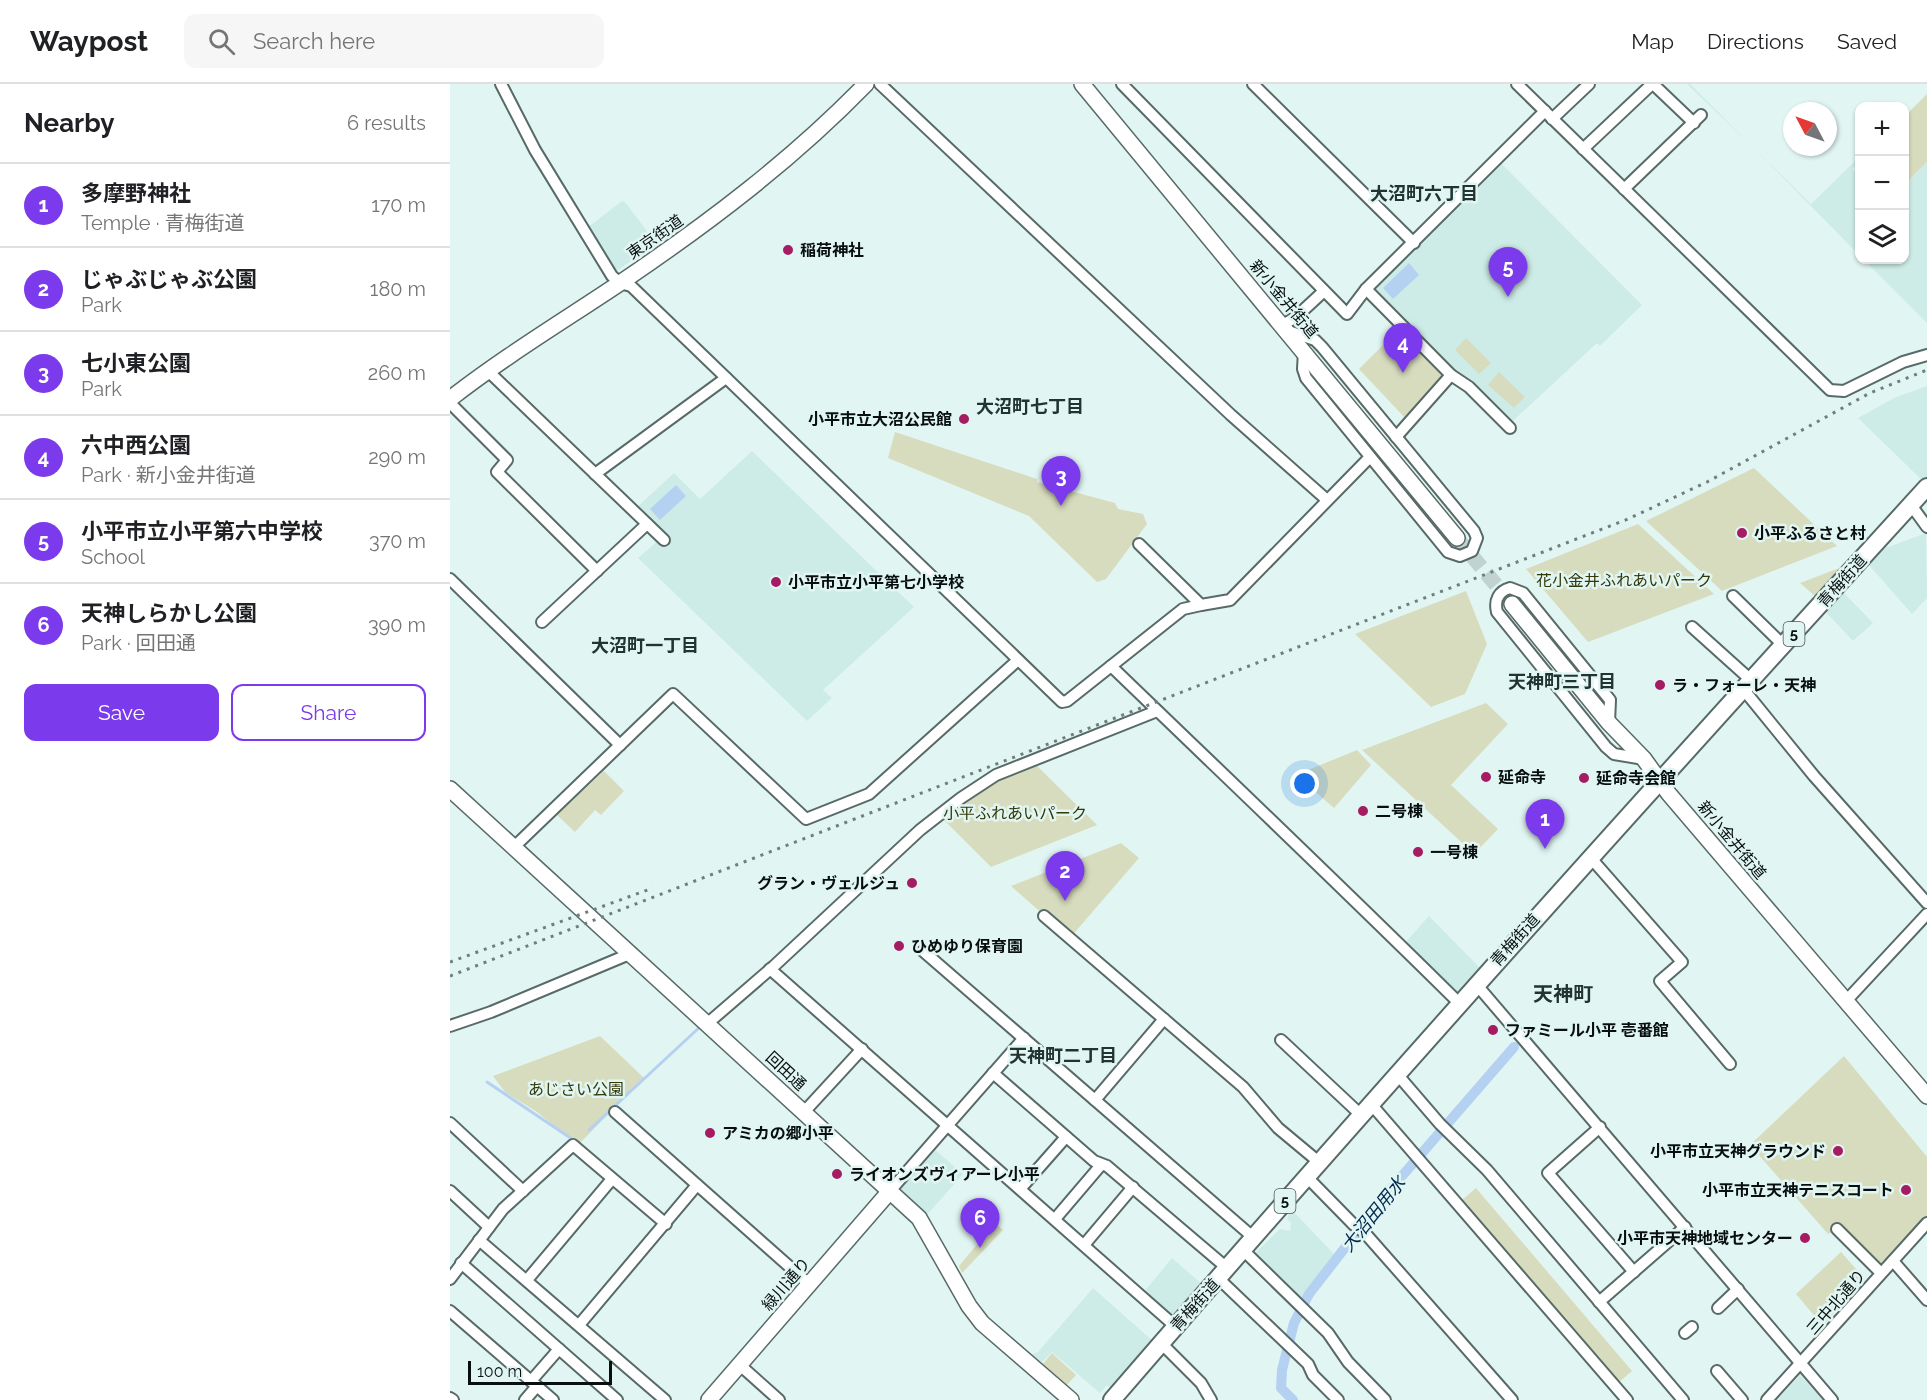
<!DOCTYPE html>
<html lang="en">
<head>
<meta charset="utf-8">
<style>
  body { margin:0; font-family:Raleway,"Noto Sans JP",sans-serif; background:#f6f6f6; color:#202124 }
  .controls { position:absolute; right:18px; top:18px; display:grid; overflow:hidden; border-radius:12px; box-shadow:0 2px 4px #0004 }
  .controls button { width:54px; height:54px; display:grid; place-items:center; padding:0; border:0; border-bottom:2px solid #e0e0e0; background:#fff; color:#202124; font:30px sans-serif }
  .compass { position:absolute; left:1333px; top:18px; width:54px; height:54px; border-radius:50%; background:#fff; box-shadow:0 2px 4px #0004; rotate:311deg }
  .scale { position:absolute; left:18px; bottom:15px; width:144px; box-sizing:border-box; padding-left:6px; border:3px solid #080f0e; border-top:0; font-size:16px; line-height:21px; white-space:nowrap; color:#080f0e; -webkit-text-stroke:4px #e1f6f3; paint-order:stroke }
  .you { position:absolute; left:855px; top:700px; width:21px; height:21px; margin:-15px; border:4px solid #fff; border-radius:50%; background:#1a73e8; box-shadow:0 0 0 9px #1a73e833 }
  .badge { display:grid; place-items:center; width:39px; height:39px; border-radius:50%; background:#7c3aed; color:#fff; font-size:20px; font-weight:700 }
  .pin { position:absolute; translate:-50% -50px; filter:drop-shadow(0 2px 3px #0008) }
  .pin::after { content:''; position:absolute; top:32px; width:21px; height:18px; background:inherit; clip-path:polygon(0 0,100% 0,50% 100%) }
  .list { margin:0; padding:0; list-style:none }
  h2 { display:flex; justify-content:space-between; align-items:center; height:78px; margin:0; padding:0 24px; font-size:26px }
  h2 small { font-size:20px; font-weight:400; color:#757577 }
  .list li { display:grid; grid-template-columns:39px 1fr auto; gap:18px; align-items:center; box-sizing:border-box; height:84px; padding:0 24px; border-top:2px solid #e0e0e0 }
  .list b { display:block; font-size:22px; white-space:nowrap }
  .list p { margin:0; font-size:20px; white-space:nowrap; color:#757577 }
  .list em { font-size:20px; font-style:normal; color:#757577 }
  .actions { display:flex; gap:12px; padding:18px 24px }
  .actions a { flex:1; padding:14px 0; border:2px solid #7c3aed; border-radius:12px; text-align:center; font-size:21px; color:#7c3aed }
  .actions .main { background:#7c3aed; color:#fff }
  .icon { flex:none; width:33px; height:33px; fill:none; stroke:currentColor; stroke-width:2; stroke-linecap:round; stroke-linejoin:round }
  .map { position:relative; flex:none; width:1477px; height:1316px; overflow:hidden }
  header { display:flex; align-items:center; gap:36px; box-sizing:border-box; height:84px; padding:0 30px; background:#fff; border-bottom:2px solid #e0e0e0 }
  header strong { font-size:28px }
  nav { display:flex; gap:33px; margin-inline-start:auto; font-size:21px }
  .search { width:420px; height:54px; background:#f6f6f6; display:flex; align-items:center; gap:15px; box-sizing:border-box; padding:0 21px; border-radius:12px; color:#757577; font-size:22px }
  main { display:flex }
  aside { flex:1; background:#fff }
  .map>svg:first-child { display:block }
  .built { fill:#ceece7 }
  .green { fill:#d7dcbe }
  .water { fill:#b5d1f2 }
  .lines { fill:none; stroke-linecap:round; stroke-linejoin:round }
  .stream { stroke:#b5d1f2; stroke-width:3 }
  .canal { stroke:#b5d1f2; stroke-width:10 }
  .secondary-tunnel { stroke:#c0d3d1; stroke-width:15; stroke-dasharray:15 8; stroke-linecap:butt }
  .street-casing { stroke:#586a67; stroke-width:14 }
  .secondary-casing { stroke:#586a67; stroke-width:18 }
  .primary-casing { stroke:#586a67; stroke-width:20 }
  .street { stroke:#fff; stroke-width:10 }
  .secondary { stroke:#fff; stroke-width:15 }
  .primary { stroke:#fff; stroke-width:16 }
  .rail { stroke:#707e7c; stroke-width:3; stroke-dasharray:3 6; stroke-linecap:butt }
  .poi-dot { fill:#a51c63; stroke:#e1f6f3; stroke-width:2 }
  .labels { text-anchor:middle; dominant-baseline:central; stroke-width:5; stroke-linejoin:round; paint-order:stroke }
  .shield { fill:#e1f6f3; stroke:#495453; stroke-width:1.5 }
  .shield-label { font-size:15px; font-weight:bold; fill:#080f0e }
  .street-label { font-size:16px; fill:#080f0e; stroke:#e1f6f3 }
  .poi-label { font-size:16px; font-weight:bold; fill:#080f0e; stroke:#e1f6f3; text-anchor:start }
  .park-label { font-size:16px; fill:#333807; stroke:#e1f6f3 }
  .neighbourhood-label { font-size:18px; font-weight:bold; fill:#223330; stroke:#e1f6f3 }
  .water-label { font-size:18px; font-style:italic; fill:#002951; stroke:#e1f6f3 }
  .quarter-label { font-size:20px; font-weight:bold; fill:#223330; stroke:#e1f6f3 }
</style>
</head>
<body>
<header>
<strong>Waypost</strong>
<div class="search"><svg class="icon" aria-label="search" viewBox="0 0 24 24"><circle cx="10" cy="10" r="6"/><path d="M15 15l6 6"/></svg>Search here</div>
<nav><a>Map</a><a>Directions</a><a>Saved</a></nav>
</header>
<main>
<aside>
<h2>Nearby<small>6 results</small></h2>
<ul class="list">
<li><span class="badge">1</span><div><b>多摩野神社</b><p>Temple · 青梅街道</p></div><em>170 m</em></li>
<li><span class="badge">2</span><div><b>じゃぶじゃぶ公園</b><p>Park</p></div><em>180 m</em></li>
<li><span class="badge">3</span><div><b>七小東公園</b><p>Park</p></div><em>260 m</em></li>
<li><span class="badge">4</span><div><b>六中西公園</b><p>Park · 新小金井街道</p></div><em>290 m</em></li>
<li><span class="badge">5</span><div><b>小平市立小平第六中学校</b><p>School</p></div><em>370 m</em></li>
<li><span class="badge">6</span><div><b>天神しらかし公園</b><p>Park · 回田通</p></div><em>390 m</em></li>
</ul>
<div class="actions"><a class="main">Save</a><a>Share</a></div>
</aside>
<div class="map">
<svg width="1477" height="1316" viewBox="0 0 1477 1316">
  <rect width="100%" height="100%" fill="#e1f6f3"/>
  <g class="built">
    <polygon points="1237,0 1240,0 1303,63 1361,120 1409,73 1409,77 1402,85 1409,92 1409,171 1303,63"/>
    <polygon points="1049,77 1192,221 1150,262 1147,259 1064,336 1059,336 1021,296 1006,287 923,205 923,200"/>
    <polygon points="1477,78 1477,239 1414,176 1454,176 1455,100"/>
    <polygon points="172,117 175,118 206,159 168,186 161,182 137,144"/>
    <polygon points="1477,302 1477,394 1474,398 1408,334 1446,313"/>
    <polygon points="302,367 464,523 373,606 382,614 357,637 188,474 209,456 186,424 224,389 250,415"/>
    <polygon points="1476,449 1477,514 1462,530 1418,480 1430,466"/>
    <polygon points="1393,508 1423,539 1403,557 1375,527"/>
    <polygon points="979,832 1031,885 1007,911 954,860"/>
    <polygon points="483,1064 513,1090 476,1132 451,1109 450,1102"/>
    <polygon points="841,1125 884,1170 852,1217 805,1169 830,1145 840,1147 841,1139 837,1135"/>
    <polygon points="722,1174 753,1201 726,1231 720,1231 694,1208"/>
    <polygon points="643,1204 703,1257 661,1305 657,1301 650,1309 602,1268 590,1280 580,1271 588,1268"/>
    <polygon points="1350,1291 1373,1316 1327,1316"/>
  </g>
  <g class="green">
    <polygon points="1477,10 1477,78 1455,100 1455,32"/>
    <polygon points="950,244 998,292 955,334 909,285"/>
    <polygon points="1016,254 1041,279 1029,290 1005,266"/>
    <polygon points="1049,288 1075,313 1064,324 1038,301"/>
    <polygon points="445,348 587,395 587,398 665,419 668,425 693,430 697,440 656,495 647,498 579,432 438,374"/>
    <polygon points="1304,384 1387,462 1272,507 1196,437"/>
    <polygon points="1188,440 1264,510 1138,558 1076,485"/>
    <polygon points="1397,481 1366,513 1350,499"/>
    <polygon points="1016,507 1037,560 1015,610 981,623 905,550"/>
    <polygon points="1036,619 1058,640 1001,701 1048,745 1024,770 912,666"/>
    <polygon points="907,666 921,681 884,724 846,691"/>
    <polygon points="582,677 647,741 541,783 489,731 511,714"/>
    <polygon points="154,687 174,707 151,731 145,726 125,748 107,731"/>
    <polygon points="671,759 689,774 620,854 561,802"/>
    <polygon points="150,952 194,994 128,1061 87,1028 55,1008 43,992"/>
    <polygon points="1394,972 1477,1073 1477,1139 1431,1189 1387,1145 1378,1150 1300,1061"/>
    <polygon points="1026,1104 1182,1287 1168,1299 1011,1117"/>
    <polygon points="545,1139 553,1146 512,1189 509,1182"/>
    <polygon points="1391,1168 1414,1194 1373,1242 1346,1210"/>
    <polygon points="602,1269 626,1291 616,1302 592,1281"/>
  </g>
  <g class="water">
    <polygon points="959,179 969,191 943,215 933,204"/>
    <polygon points="226,401 236,412 210,436 200,425"/>
  </g>
  <g class="lines">
    <g class="stream">
      <polyline points="37,998 122,1055"/>
      <polyline points="139,1046 252,941"/>
    </g>
    <polyline class="canal" points="843,1316 831,1304 832,1286 844,1239 859,1210 939,1107 1064,963"/>
    <polyline class="secondary-tunnel" points="1007,454 1062,520"/>
    <g class="street-casing">
      <g id="street">
        <polyline points="51,0 85,66 162,192 170,199 181,202 612,618 617,617 733,525 751,521"/>
        <polyline points="430,0 781,331 877,416"/>
        <polyline points="672,0 897,230 916,205 1095,27"/>
        <polyline points="803,0 964,159"/>
        <polyline points="1067,0 1380,306 1394,307 1453,278 1477,271"/>
        <polyline points="1203,0 1244,39"/>
        <polyline points="1102,35 1139,0"/>
        <polyline points="1133,65 1202,0"/>
        <polyline points="1174,105 1251,31"/>
        <polyline points="916,205 1001,291 1019,303 1060,344"/>
        <polyline points="833,241 846,233 874,207"/>
        <polyline points="838,247 865,256 872,263 1024,447 1027,454 1022,467 1010,472 998,468 856,294 853,285 854,267"/>
        <polyline points="38,287 214,456"/>
        <polyline points="0,319 57,376 47,388 147,487"/>
        <polyline points="946,353 1001,291"/>
        <polyline points="145,390 276,294"/>
        <polyline points="1461,421 1477,443"/>
        <polyline points="689,460 751,521 780,516 920,373"/>
        <polyline points="0,495 170,661"/>
        <polyline points="1283,512 1334,562"/>
        <polyline points="92,538 197,440"/>
        <polyline points="1242,543 1302,597"/>
        <path d="M661,582C777,694 894,805 1009,919"/>
        <polyline points="1294,606 1364,692 1477,819"/>
        <path d="M1159,639L1160,616L1073,509L1060,504C1049,507 1044,516 1047,528L1156,663L1164,670L1194,675"/>
        <polyline points="63,764 223,610 356,735 419,710 568,576"/>
        <polyline points="1140,773 1232,878 1210,897 1280,980"/>
        <polyline points="594,832 793,1003 828,1044 870,1079"/>
        <polyline points="473,867 804,1154"/>
        <polyline points="320,885 725,1242"/>
        <polyline points="1026,900 1382,1316"/>
        <polyline points="1396,917 1477,830"/>
        <polyline points="258,939 324,882 470,746 511,714 546,691 707,627"/>
        <polyline points="0,942 41,928 182,869"/>
        <polyline points="831,956 911,1031"/>
        <polyline points="543,989 644,1077 657,1082 777,1184"/>
        <polyline points="947,990 990,1040 1037,1086 1233,1316"/>
        <polyline points="645,1016 714,935"/>
        <polyline points="921,1020 1177,1316"/>
        <polyline points="165,1028 359,1200"/>
        <polyline points="354,1028 412,965"/>
        <polyline points="0,1039 73,1107"/>
        <polyline points="1150,1043 1098,1089 1184,1188"/>
        <polyline points="857,1093 904,1141 914,1148 1062,1316"/>
        <polyline points="571,1104 616,1053"/>
        <polyline points="0,1107 39,1143"/>
        <polyline points="440,1107 574,954"/>
        <polyline points="605,1135 651,1081"/>
        <polyline points="1387,1145 1431,1189"/>
        <polyline points="29,1156 215,1316"/>
        <polyline points="634,1161 683,1103"/>
        <polyline points="793,1166 878,1249 898,1278 935,1316"/>
        <polyline points="1443,1177 1477,1216"/>
        <polyline points="11,1179 167,1316"/>
        <polyline points="768,1194 858,1280 863,1291 888,1316"/>
        <polyline points="0,1195 53,1125 123,1061 216,1140"/>
        <polyline points="77,1196 162,1095"/>
        <polyline points="1149,1218 1235,1143"/>
        <polyline points="1268,1224 1288,1205"/>
        <polyline points="0,1227 103,1316"/>
        <polyline points="129,1241 247,1101"/>
        <polyline points="1235,1249 1242,1243"/>
        <polyline points="711,1259 751,1299 761,1316"/>
        <polyline points="291,1282 329,1316"/>
        <polyline points="1267,1287 1292,1316"/>
        <polyline points="81,1297 109,1265"/>
        <polyline points="0,1314 3,1316"/>
        <polyline points="75,1316 87,1302"/>
        <polyline points="1317,1316 1477,1139"/>
      </g>
    </g>
    <g class="secondary-casing">
      <g id="secondary">
        <polyline points="632,0 1007,454"/>
        <path d="M0,315C55,272 115,236 173,197C260,138 342,76 416,0"/>
        <polyline points="1062,520 1159,639 1194,675 1219,710 1477,1012"/>
        <polyline points="0,705 469,1134 519,1222 532,1239 621,1316"/>
        <polyline points="259,1316 440,1107"/>
      </g>
    </g>
    <g class="primary-casing">
      <path id="primary" d="M662,1316C929,1007 1202,704 1477,403"/>
    </g>
    <use href="#street" class="street"/>
    <use href="#secondary" class="secondary"/>
    <use href="#primary" class="primary"/>
    <g class="rail">
      <polyline points="0,878 203,804"/>
      <polyline points="0,892 1178,435 1257,398 1420,309 1477,286"/>
    </g>
  </g>
  <g class="poi-dot">
    <circle cx="338" cy="166" r="6"/>
    <circle cx="514" cy="335" r="6"/>
    <circle cx="1292" cy="449" r="6"/>
    <circle cx="326" cy="498" r="6"/>
    <circle cx="1210" cy="601" r="6"/>
    <circle cx="1036" cy="693" r="6"/>
    <circle cx="1134" cy="694" r="6"/>
    <circle cx="913" cy="727" r="6"/>
    <circle cx="968" cy="768" r="6"/>
    <circle cx="462" cy="799" r="6"/>
    <circle cx="449" cy="862" r="6"/>
    <circle cx="1043" cy="946" r="6"/>
    <circle cx="260" cy="1049" r="6"/>
    <circle cx="1388" cy="1067" r="6"/>
    <circle cx="387" cy="1090" r="6"/>
    <circle cx="1456" cy="1106" r="6"/>
    <circle cx="1355" cy="1154" r="6"/>
  </g>
  <g class="labels">
    <g class="shield">
      <rect x="1333.5" y="538" width="21" height="24" rx="4.5"/>
      <rect x="824.5" y="1105" width="21" height="24" rx="4.5"/>
    </g>
    <g class="shield-label">
      <text x="1344" y="550">5</text>
      <text x="835" y="1117">5</text>
    </g>
    <g class="street-label">
      <text transform="translate(205 153) rotate(-35)">東京街道</text>
      <text transform="translate(834 215) rotate(50)">新小金井街道</text>
      <text transform="translate(1392 497) rotate(-48)">青梅街道</text>
      <text transform="translate(1282 756) rotate(50)">新小金井街道</text>
      <text transform="translate(1065 856) rotate(-48)">青梅街道</text>
      <text transform="translate(336 987) rotate(43)">回田通</text>
      <text transform="translate(336 1200) rotate(-49)">緑川通り</text>
      <text transform="translate(1386 1218) rotate(-49)">三中北通り</text>
      <text transform="translate(745 1221) rotate(-48)">青梅街道</text>
    </g>
    <g class="poi-label">
      <text x="350" y="166">稲荷神社</text>
      <text x="502" y="335" text-anchor="end">小平市立大沼公民館</text>
      <text x="1304" y="449">小平ふるさと村</text>
      <text x="338" y="498">小平市立小平第七小学校</text>
      <text x="1222" y="601">ラ・フォーレ・天神</text>
      <text x="1048" y="693">延命寺</text>
      <text x="1146" y="694">延命寺会館</text>
      <text x="925" y="727">二号棟</text>
      <text x="980" y="768">一号棟</text>
      <text x="450" y="799" text-anchor="end">グラン・ヴェルジュ</text>
      <text x="461" y="862">ひめゆり保育園</text>
      <text x="1055" y="946">ファミール小平 壱番館</text>
      <text x="272" y="1049">アミカの郷小平</text>
      <text x="1376" y="1067" text-anchor="end">小平市立天神グラウンド</text>
      <text x="399" y="1090">ライオンズヴィアーレ小平</text>
      <text x="1444" y="1106" text-anchor="end">小平市立天神テニスコート</text>
      <text x="1343" y="1154" text-anchor="end">小平市天神地域センター</text>
    </g>
    <g class="park-label">
      <text x="1174" y="496">花小金井ふれあいパーク</text>
      <text x="565" y="729">小平ふれあいパーク</text>
      <text x="126" y="1005">あじさい公園</text>
    </g>
    <g class="neighbourhood-label">
      <text x="974" y="109">大沼町六丁目</text>
      <text x="580" y="322">大沼町七丁目</text>
      <text x="195" y="561">大沼町一丁目</text>
      <text x="1112" y="597">天神町三丁目</text>
      <text x="613" y="971">天神町二丁目</text>
    </g>
    <g class="water-label">
      <text transform="translate(923 1130) rotate(-51)">大沼田用水</text>
    </g>
    <g class="quarter-label">
      <text x="1113" y="910">天神町</text>
    </g>
  </g>
</svg>
<div class="controls">
<button>+</button>
<button>−</button>
<button><svg class="icon" aria-label="layers" viewBox="0 0 24 24"><path d="M12 4l9 5-9 5-9-5zM3 14l9 5 9-5"/></svg></button>
</div>
<svg class="compass" viewBox="-18 -18 36 36"><path d="M0-13l5 13h-10z" fill="#e53935"/><path d="M0 13l5-13h-10z" fill="#757577"/></svg>
<div class="scale">100 m</div>
<div class="you"></div>
<div class="pin badge" style="left:1095px;top:765px">1</div>
<div class="pin badge" style="left:615px;top:817px">2</div>
<div class="pin badge" style="left:611px;top:422px">3</div>
<div class="pin badge" style="left:953px;top:289px">4</div>
<div class="pin badge" style="left:1058px;top:213px">5</div>
<div class="pin badge" style="left:530px;top:1164px">6</div>
</div>
</main>
</body>
</html>
